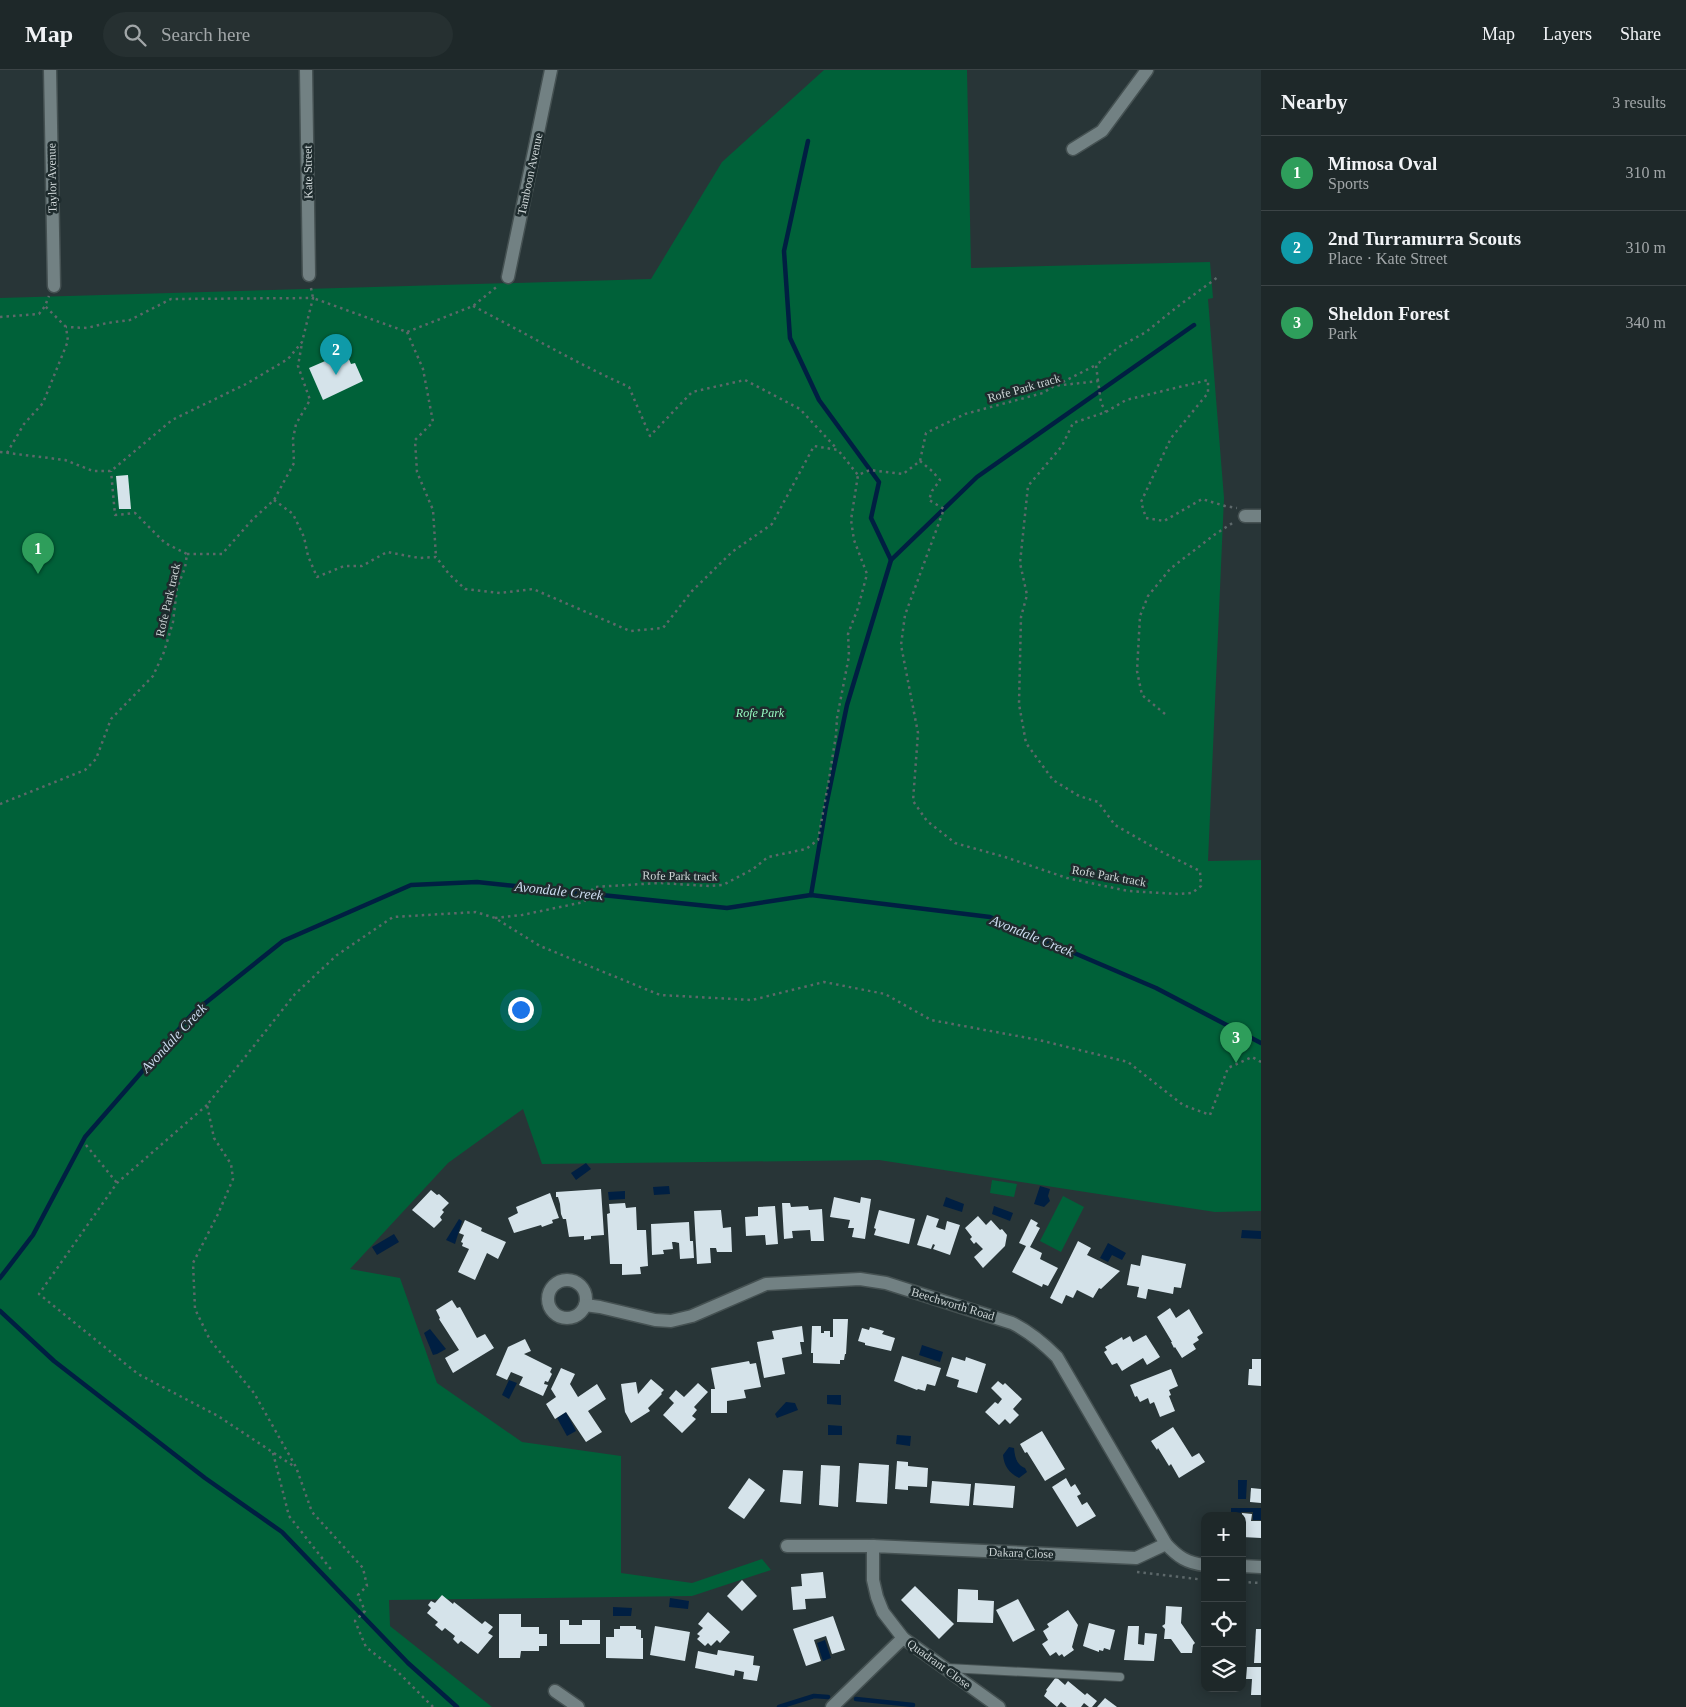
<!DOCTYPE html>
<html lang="en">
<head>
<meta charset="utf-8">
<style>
  body { margin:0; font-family:Georgia,serif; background:#263031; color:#f1f3f6 }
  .controls { position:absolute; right:15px; bottom:15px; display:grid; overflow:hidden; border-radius:10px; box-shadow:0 2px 12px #0003 }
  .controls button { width:45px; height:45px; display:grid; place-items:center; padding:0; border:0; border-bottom:1px solid #3c4446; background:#1e2829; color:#f1f3f6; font:25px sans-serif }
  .you { position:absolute; left:520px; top:939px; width:18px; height:18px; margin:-12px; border:4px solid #fff; border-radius:50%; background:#1a73e8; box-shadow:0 0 0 8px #1a73e833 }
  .badge { display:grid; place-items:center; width:32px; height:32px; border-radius:50%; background:#f18af5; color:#fff; font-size:16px; font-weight:700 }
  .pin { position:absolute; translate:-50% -41px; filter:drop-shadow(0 1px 2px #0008) }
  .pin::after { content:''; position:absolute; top:26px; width:18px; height:15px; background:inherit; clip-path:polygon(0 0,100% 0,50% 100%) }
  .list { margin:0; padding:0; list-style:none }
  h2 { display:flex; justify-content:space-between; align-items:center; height:65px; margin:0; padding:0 20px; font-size:21px }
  h2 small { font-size:16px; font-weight:400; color:#a1a6a8 }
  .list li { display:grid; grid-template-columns:32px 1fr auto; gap:15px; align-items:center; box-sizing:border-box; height:75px; padding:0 20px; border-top:1px solid #3c4446 }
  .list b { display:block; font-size:19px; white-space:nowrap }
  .list p { margin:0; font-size:16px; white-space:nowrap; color:#a1a6a8 }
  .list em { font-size:16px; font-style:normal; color:#a1a6a8 }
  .icon { flex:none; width:28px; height:28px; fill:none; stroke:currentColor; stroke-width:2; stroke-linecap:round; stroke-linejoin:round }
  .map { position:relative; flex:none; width:1261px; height:1637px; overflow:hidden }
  header { display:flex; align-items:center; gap:30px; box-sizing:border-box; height:70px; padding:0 25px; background:#1e2829; border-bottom:1px solid #3c4446 }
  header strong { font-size:24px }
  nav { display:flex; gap:28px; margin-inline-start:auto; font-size:18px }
  .search { width:350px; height:45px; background:#263031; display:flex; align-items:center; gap:12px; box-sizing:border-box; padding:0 18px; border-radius:28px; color:#a1a6a8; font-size:19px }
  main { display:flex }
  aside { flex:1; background:#1e2829 }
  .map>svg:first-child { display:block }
  .green { fill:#006139 }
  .water { fill:#001f42 }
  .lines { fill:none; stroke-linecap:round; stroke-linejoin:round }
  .stream { stroke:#001f42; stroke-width:4.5 }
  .building { fill:#d5e3ea }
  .lane-casing { stroke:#455152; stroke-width:10 }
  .street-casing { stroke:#455152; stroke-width:15 }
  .path { stroke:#5d686a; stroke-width:2.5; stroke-dasharray:2.5 4; stroke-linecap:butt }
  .lane { stroke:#728183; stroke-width:8 }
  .street { stroke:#728183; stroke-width:12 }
  .labels { text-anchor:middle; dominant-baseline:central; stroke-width:5; stroke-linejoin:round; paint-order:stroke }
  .street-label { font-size:12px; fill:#cfd7d8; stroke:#1e2b2d }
  .park-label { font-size:12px; font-style:italic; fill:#96fac0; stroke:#1e2b2d }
  .water-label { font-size:14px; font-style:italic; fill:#ccdbef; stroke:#1e2b2d }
</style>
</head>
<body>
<header>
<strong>Map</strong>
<div class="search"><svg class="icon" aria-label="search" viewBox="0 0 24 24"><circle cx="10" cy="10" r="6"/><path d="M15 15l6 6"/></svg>Search here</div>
<nav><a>Map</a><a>Layers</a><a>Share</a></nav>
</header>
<main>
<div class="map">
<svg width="1261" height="1637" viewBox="0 0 1261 1637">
  <rect width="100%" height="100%" fill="#283537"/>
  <g class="green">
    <polygon points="824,0 967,0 971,198 1210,192 1213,228 1208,229 1224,428 1208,791 1261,790 1261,1141 1215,1142 879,1090 542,1094 523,1039 448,1093 350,1199 400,1208 437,1313 522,1372 621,1386 621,1503 692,1513 762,1489 771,1500 692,1526 389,1530 390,1556 492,1637 0,1637 0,228 651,209 722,92"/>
    <polygon points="992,1110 1017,1114 1014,1127 990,1123"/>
    <polygon points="1063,1126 1084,1137 1061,1182 1040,1171"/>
  </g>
  <g class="water">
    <polygon points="586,1093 591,1099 576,1110 571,1103"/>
    <polygon points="669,1116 670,1124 654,1125 653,1117"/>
    <polygon points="1040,1116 1050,1119 1048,1126 1050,1131 1044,1137 1034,1134"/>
    <polygon points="625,1121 625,1129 609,1130 608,1122"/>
    <polygon points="946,1127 964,1134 962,1142 943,1136"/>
    <polygon points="994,1136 1013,1143 1010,1151 992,1144"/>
    <polygon points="459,1149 462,1151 455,1174 446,1170"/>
    <polygon points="1242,1160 1261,1161 1261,1169 1241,1168"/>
    <polygon points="394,1164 399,1172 377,1185 372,1177"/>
    <polygon points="1108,1173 1126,1183 1122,1190 1112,1185 1108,1192 1100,1188"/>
    <polygon points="430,1259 446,1279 437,1284 433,1285 424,1263"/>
    <polygon points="922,1275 943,1282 940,1292 919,1285"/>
    <polygon points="509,1310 517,1313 509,1329 502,1325"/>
    <polygon points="827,1325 841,1325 841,1335 827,1334"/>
    <polygon points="786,1332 795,1333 798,1340 777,1348 775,1344"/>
    <polygon points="566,1342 576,1361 567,1366 557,1348"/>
    <polygon points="828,1355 842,1356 842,1365 828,1365"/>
    <polygon points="897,1365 911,1366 910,1376 896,1374"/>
    <path d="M1009,1377L1014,1378C1015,1387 1016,1394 1025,1398L1027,1402L1019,1408C1009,1403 1004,1396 1003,1385Z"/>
    <polygon points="1238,1410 1247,1410 1246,1429 1238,1429"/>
    <polygon points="1231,1438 1261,1438 1261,1450 1253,1450 1253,1442 1241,1442 1240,1446 1234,1446 1235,1442 1231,1442"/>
    <polygon points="670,1528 689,1531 688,1539 669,1537"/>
    <polygon points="613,1537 632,1538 631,1546 613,1546"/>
    <polygon points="825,1570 831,1588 823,1591 817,1573"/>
  </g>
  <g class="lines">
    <g class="stream">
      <polyline points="808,71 784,181 790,268 819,330 879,412 871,448 891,490 847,635 826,736 811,825"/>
      <polyline points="891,490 977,407 1194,255"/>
      <polyline points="0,1208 33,1165 85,1067 194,942 283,871 411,815 477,812 727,838 811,825 990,847 1156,918 1261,973"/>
      <polyline points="0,1241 54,1291 205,1408 282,1462 408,1593 457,1637"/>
      <polyline points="856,1629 913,1635"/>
      <polyline points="779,1637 814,1626 828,1627"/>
    </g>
  </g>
  <g class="building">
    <polygon points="346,282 351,294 355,293 363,311 323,330 309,298"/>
    <polygon points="128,405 131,439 119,439 116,406"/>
    <polygon points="601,1119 604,1165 591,1166 591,1169 584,1170 584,1166 569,1167 566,1149 563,1149 561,1144 560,1134 558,1127 556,1127 556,1122"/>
    <polygon points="431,1120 437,1125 439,1124 449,1133 442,1140 444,1142 440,1147 442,1150 434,1158 412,1140"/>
    <polygon points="550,1123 559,1148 552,1150 553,1153 542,1157 541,1155 514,1163 508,1148 518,1143 516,1137"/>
    <polygon points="834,1127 860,1133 861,1127 871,1129 865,1169 852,1167 854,1158 848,1158 850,1150 830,1147"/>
    <polygon points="625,1133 626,1138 636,1137 637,1160 646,1160 648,1196 640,1197 641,1204 622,1205 622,1194 610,1194 607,1144 610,1143 609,1134"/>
    <polygon points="782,1133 790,1133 791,1137 808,1136 809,1140 822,1139 824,1171 811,1171 810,1160 792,1161 793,1168 784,1169"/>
    <polygon points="775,1136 778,1174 766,1175 765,1165 746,1166 745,1147 758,1146 758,1137"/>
    <polygon points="721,1140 723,1158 731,1157 732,1182 717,1182 716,1178 710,1178 711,1193 697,1194 694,1141"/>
    <polygon points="879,1140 915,1149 909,1174 874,1165 876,1159 874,1158"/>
    <polygon points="927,1145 939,1149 936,1157 945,1160 947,1151 960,1155 950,1185 933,1179 935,1175 933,1174 931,1179 917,1175"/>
    <polygon points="978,1146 986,1155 991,1150 1000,1160 1002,1159 1007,1165 1005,1176 983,1198 974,1187 983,1179 976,1172 974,1174 970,1169 972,1167 965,1158"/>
    <polygon points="1031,1149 1038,1153 1036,1156 1040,1158 1030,1177 1042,1183 1040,1189 1058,1198 1048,1216 1043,1214 1042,1217 1012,1202 1026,1176 1019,1173"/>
    <polygon points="465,1150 482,1158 481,1161 506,1172 498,1189 487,1183 475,1210 458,1202 469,1179 462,1176 463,1173 461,1172 464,1165 459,1163"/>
    <polygon points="689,1152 690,1171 693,1171 694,1188 680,1189 679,1173 675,1172 672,1172 673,1179 663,1180 664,1184 652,1185 651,1154"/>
    <polygon points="1078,1171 1091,1178 1087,1185 1120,1201 1101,1219 1099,1218 1093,1228 1077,1220 1073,1228 1066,1225 1062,1234 1050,1228"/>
    <polygon points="1142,1185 1186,1194 1181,1218 1174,1217 1173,1224 1148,1219 1146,1229 1137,1227 1139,1217 1127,1215 1131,1194 1140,1196"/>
    <polygon points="452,1230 457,1238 460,1237 477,1268 485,1264 494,1278 453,1303 445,1288 459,1280 439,1249 440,1248 436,1240"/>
    <polygon points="1170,1238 1176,1248 1189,1239 1203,1263 1197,1267 1199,1270 1193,1274 1196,1279 1182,1288 1175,1277 1174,1278 1171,1272 1172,1272 1157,1247"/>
    <polygon points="833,1249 848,1249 846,1284 845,1284 844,1290 840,1290 840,1294 813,1293 813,1283 811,1283 812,1256 821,1256 821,1263 824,1263 824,1261 830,1261 830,1267 833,1267"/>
    <polygon points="802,1256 804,1272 800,1272 802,1284 782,1288 785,1304 764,1308 757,1272 774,1269 772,1261"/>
    <polygon points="870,1257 884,1261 882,1264 895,1268 891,1281 865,1275 865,1273 858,1271 862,1258 869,1260"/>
    <polygon points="1146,1265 1160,1287 1147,1295 1143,1288 1122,1301 1117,1293 1112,1295 1104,1282 1107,1280 1105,1277 1122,1267 1123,1270 1130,1266 1133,1272"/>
    <polygon points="525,1269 531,1281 524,1284 552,1298 550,1302 552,1304 548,1312 545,1311 544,1314 548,1315 543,1326 519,1315 523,1307 511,1302 507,1310 496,1305 508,1277"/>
    <polygon points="902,1286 941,1298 935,1316 927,1314 925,1321 918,1319 917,1320 894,1311"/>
    <polygon points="952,1287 965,1291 966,1287 986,1294 977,1323 957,1317 959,1310 946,1306"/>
    <polygon points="1252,1289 1261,1289 1261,1316 1248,1315 1249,1299 1252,1299"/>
    <polygon points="749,1291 750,1294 756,1293 761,1317 744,1320 746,1328 727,1331 727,1343 711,1343 711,1319 715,1319 711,1298"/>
    <polygon points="561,1298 575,1304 570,1314 578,1327 597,1314 606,1329 588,1341 602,1362 586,1372 566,1342 555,1349 546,1334 556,1327 551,1319"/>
    <polygon points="1171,1299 1178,1316 1169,1320 1171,1325 1169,1326 1175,1341 1160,1347 1154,1332 1150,1334 1148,1328 1140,1332 1137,1326 1135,1327 1130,1315"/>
    <polygon points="651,1309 664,1320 661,1323 662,1324 648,1338 650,1341 631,1353 625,1342 621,1314 636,1312 638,1324"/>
    <polygon points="998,1311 1003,1315 1005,1313 1022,1329 1013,1339 1019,1345 1010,1354 1005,1349 999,1355 985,1342 995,1332 998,1334 1002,1329 991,1318"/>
    <polygon points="698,1313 708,1322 694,1337 697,1340 692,1346 696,1349 682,1363 663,1345 674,1333 669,1328 676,1320 684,1327"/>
    <polygon points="1173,1357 1192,1387 1199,1383 1205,1392 1179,1408 1171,1394 1169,1396 1158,1378 1157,1380 1151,1371"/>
    <polygon points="1042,1361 1065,1399 1045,1411 1027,1382 1025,1383 1020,1374"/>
    <polygon points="897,1391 908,1392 908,1396 928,1398 927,1417 908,1416 908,1420 895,1419"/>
    <polygon points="859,1393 889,1395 887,1434 856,1432"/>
    <polygon points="821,1395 840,1396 838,1437 819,1435"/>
    <polygon points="783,1400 803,1401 801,1434 780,1432"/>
    <polygon points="749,1408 765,1420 744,1449 728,1438"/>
    <polygon points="1066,1408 1071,1417 1075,1414 1081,1424 1077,1426 1082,1435 1087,1432 1096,1446 1077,1457 1052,1417"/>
    <polygon points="932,1411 971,1414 969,1436 930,1433"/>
    <polygon points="975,1413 1015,1416 1013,1438 973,1435"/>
    <polygon points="1251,1418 1261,1419 1261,1433 1250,1432"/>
    <polygon points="1242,1443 1252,1444 1251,1451 1261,1451 1261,1468 1242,1467"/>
    <polygon points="823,1502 826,1528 805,1529 806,1539 793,1540 791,1517 802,1516 801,1504"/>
    <polygon points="742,1510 757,1526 742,1541 727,1526"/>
    <polygon points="915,1516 954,1554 939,1569 901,1530"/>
    <polygon points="958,1519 978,1520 978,1530 994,1531 993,1553 957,1552"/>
    <polygon points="442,1525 453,1534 454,1532 482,1554 485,1551 493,1557 488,1563 493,1566 478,1584 461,1571 458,1574 453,1569 455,1566 445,1558 442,1561 435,1555 438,1552 427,1543 431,1538 428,1535 431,1531 435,1533"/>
    <polygon points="1018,1529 1035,1560 1013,1572 996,1540"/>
    <polygon points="1166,1536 1182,1537 1181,1553 1195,1573 1193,1575 1192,1583 1181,1583 1171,1569 1164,1569 1165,1559 1162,1556 1165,1554"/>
    <polygon points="1068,1540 1078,1555 1072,1577 1074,1580 1064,1587 1062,1584 1059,1586 1056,1582 1050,1586 1042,1574 1048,1570 1043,1561 1049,1557 1047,1554"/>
    <polygon points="708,1542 730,1562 720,1573 717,1570 711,1576 708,1573 705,1576 697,1569 700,1566 697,1564 703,1558 698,1554"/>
    <polygon points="499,1544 521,1544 521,1557 539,1557 539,1564 547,1564 547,1576 539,1576 539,1581 521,1581 520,1588 499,1588"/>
    <polygon points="833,1546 845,1580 832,1584 826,1566 814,1570 821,1591 806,1596 793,1559"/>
    <polygon points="560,1550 569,1550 569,1555 582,1555 582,1550 600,1550 600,1574 560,1574"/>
    <polygon points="1089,1553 1115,1560 1110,1580 1104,1578 1103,1581 1099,1580 1099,1582 1083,1576"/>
    <polygon points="620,1556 636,1556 636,1559 641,1560 641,1568 643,1568 643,1589 606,1588 606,1567 614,1567 614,1559 620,1559"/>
    <polygon points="655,1556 690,1562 685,1591 650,1585"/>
    <polygon points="1128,1556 1139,1556 1138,1574 1144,1575 1145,1563 1157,1564 1154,1591 1124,1590"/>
    <polygon points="1256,1559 1261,1559 1261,1593 1254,1593"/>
    <polygon points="718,1580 754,1586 753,1595 760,1596 757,1611 743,1609 744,1602 735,1600 734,1606 695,1598 698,1581 717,1585"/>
    <polygon points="1247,1597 1261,1597 1261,1625 1251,1625 1252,1609 1246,1609"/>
    <polygon points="1056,1607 1065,1615 1068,1611 1085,1625 1087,1623 1097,1631 1092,1637 1089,1637 1084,1633 1081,1637 1067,1637 1061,1632 1057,1637 1044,1626 1047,1621 1046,1620"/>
    <polygon points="1105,1628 1117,1637 1097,1637"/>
  </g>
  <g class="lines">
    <g class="lane-casing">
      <polyline id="lane" points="948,1598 1120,1607"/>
    </g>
    <g class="street-casing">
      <g id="street">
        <polyline points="50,0 54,216"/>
        <polyline points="306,0 309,205"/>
        <polyline points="1073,79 1102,61 1147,0"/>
        <polyline points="508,207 551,0"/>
        <polyline points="1245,446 1261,446"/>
        <circle cx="567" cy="1229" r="19"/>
        <path d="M585,1235L600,1237L655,1250L671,1251L692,1246L766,1214L860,1209L886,1213L1012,1253C1030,1262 1043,1273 1057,1287L1166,1474C1178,1487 1187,1493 1205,1495"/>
        <polyline points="787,1476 873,1476"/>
        <polyline points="1242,1496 1261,1497"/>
        <polyline points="555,1621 578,1637"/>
        <polyline points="832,1637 903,1568"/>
        <polyline points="999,1637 903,1568 883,1542 877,1527 873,1510 873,1476 1136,1488 1166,1474"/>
      </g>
    </g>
    <g class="path">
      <polyline points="311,218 313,228 407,262 473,236 499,215"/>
      <path d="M473,236C525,263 576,293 629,317L650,366L692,322L745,310L800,339L837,379"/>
      <polyline points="0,247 39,244 45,236"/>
      <polyline points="407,262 423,299 433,352 415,370 417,402 433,440 436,487"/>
      <polyline points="1098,311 1096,295 1119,277 1146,262 1177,237 1218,207"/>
      <polyline points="1057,315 1096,295"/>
      <polyline points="0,382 65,390 93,401 111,401 172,350 246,314 288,289 302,272 313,228 171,229 130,250 107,253 87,258 66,257"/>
      <polyline points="7,383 24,354 43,333 68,271 66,257 45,236 49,226"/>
      <polyline points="920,391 932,401 940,410 932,421 929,430 944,439 905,545 901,575 918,663 913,731 927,751 955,773 1005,787 1067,808 1128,821 1179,824 1192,823 1201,816 1200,801 1162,782 1115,755 1098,732 1079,726 1053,710 1026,673 1019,634 1021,547 1027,525 1020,493 1028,416 1062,376 1073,353 1106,342 1126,330 1208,310 1208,323 1171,368 1141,432 1146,448 1164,451 1202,429 1225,436 1237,438"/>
      <polyline points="274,430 293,444 304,467 308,486 317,507 344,496 362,496 387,482 419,488 436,487 449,504 465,519 500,523 533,519 630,561 663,558 692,521 732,482 772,454 814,376 838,380 858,405 870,400 903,404 920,391 926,363 965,344 1043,323 1054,316 1098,311 1101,333 1106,342"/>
      <polyline points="187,484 222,484 253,449 274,430 294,393 293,369 296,354 310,330 298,296 302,273"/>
      <polyline points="1165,644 1142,625 1137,601 1140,546 1148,526 1170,499 1214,465 1234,452"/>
      <polyline points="0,734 85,700 96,689 111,649 153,606 164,582 173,552 177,518 185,498 187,484 165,473 135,443 115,445 111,401"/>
      <polyline points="495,848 522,845 584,832 594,817 659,813 710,816 723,815 753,799 768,787 806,779 818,770 829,709 836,665 837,648 849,586 848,564 858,538 867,504 854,470 851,450 858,405"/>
      <polyline points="207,1035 117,1113 39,1224 138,1304 218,1346 295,1397"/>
      <polyline points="86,1075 117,1113"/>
      <polyline points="273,1383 289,1446 333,1502"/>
      <polyline points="1137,1502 1205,1510"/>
      <polyline points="1242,1512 1261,1513"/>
      <polyline points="433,1637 399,1603 366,1577 355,1551 365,1541 358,1525 367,1516 363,1498 312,1442 296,1397 254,1323 210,1270 195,1239 193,1193 218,1144 233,1109 231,1094 214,1068 207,1035 295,924 337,885 393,847 476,842 495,848 540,876 660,925 752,930 824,912 885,924 931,950 1039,970 1128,992 1183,1035 1210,1045 1228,998 1252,987 1261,992"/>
    </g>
    <use href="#lane" class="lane"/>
    <use href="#street" class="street"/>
  </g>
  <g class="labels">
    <g class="street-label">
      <text transform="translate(308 102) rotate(-91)">Kate Street</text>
      <text transform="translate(530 104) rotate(-78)">Tamboon Avenue</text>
      <text transform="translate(52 108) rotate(-91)">Taylor Avenue</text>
      <text transform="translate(1024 318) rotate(-16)">Rofe Park track</text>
      <text transform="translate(168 530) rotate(-77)">Rofe Park track</text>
      <text transform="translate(680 806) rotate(1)">Rofe Park track</text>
      <text transform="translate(1109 806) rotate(10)">Rofe Park track</text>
      <text transform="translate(953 1234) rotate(17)">Beechworth Road</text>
      <text transform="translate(1021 1483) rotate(2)">Dakara Close</text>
      <text transform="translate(939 1594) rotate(36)">Quadrant Close</text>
    </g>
    <g class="park-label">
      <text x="760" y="643">Rofe Park</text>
    </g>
    <g class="water-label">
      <text transform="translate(559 821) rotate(6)">Avondale Creek</text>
      <text transform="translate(1032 866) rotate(22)">Avondale Creek</text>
      <text transform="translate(174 968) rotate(-47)">Avondale Creek</text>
    </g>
  </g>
</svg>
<div class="controls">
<button>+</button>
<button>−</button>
<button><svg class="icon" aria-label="locate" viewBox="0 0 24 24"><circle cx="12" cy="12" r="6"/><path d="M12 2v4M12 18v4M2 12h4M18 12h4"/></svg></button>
<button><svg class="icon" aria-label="layers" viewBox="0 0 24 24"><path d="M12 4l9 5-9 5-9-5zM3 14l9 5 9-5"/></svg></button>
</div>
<div class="you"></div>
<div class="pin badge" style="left:38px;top:504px;background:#2e9e5b">1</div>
<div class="pin badge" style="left:336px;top:305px;background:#0f9aa8">2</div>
<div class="pin badge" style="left:1236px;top:993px;background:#2e9e5b">3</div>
</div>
<aside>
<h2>Nearby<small>3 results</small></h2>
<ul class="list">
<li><span class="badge" style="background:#2e9e5b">1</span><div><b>Mimosa Oval</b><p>Sports</p></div><em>310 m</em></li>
<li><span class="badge" style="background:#0f9aa8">2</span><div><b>2nd Turramurra Scouts</b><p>Place · Kate Street</p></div><em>310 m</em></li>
<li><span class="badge" style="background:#2e9e5b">3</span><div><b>Sheldon Forest</b><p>Park</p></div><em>340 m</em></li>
</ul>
</aside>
</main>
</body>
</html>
